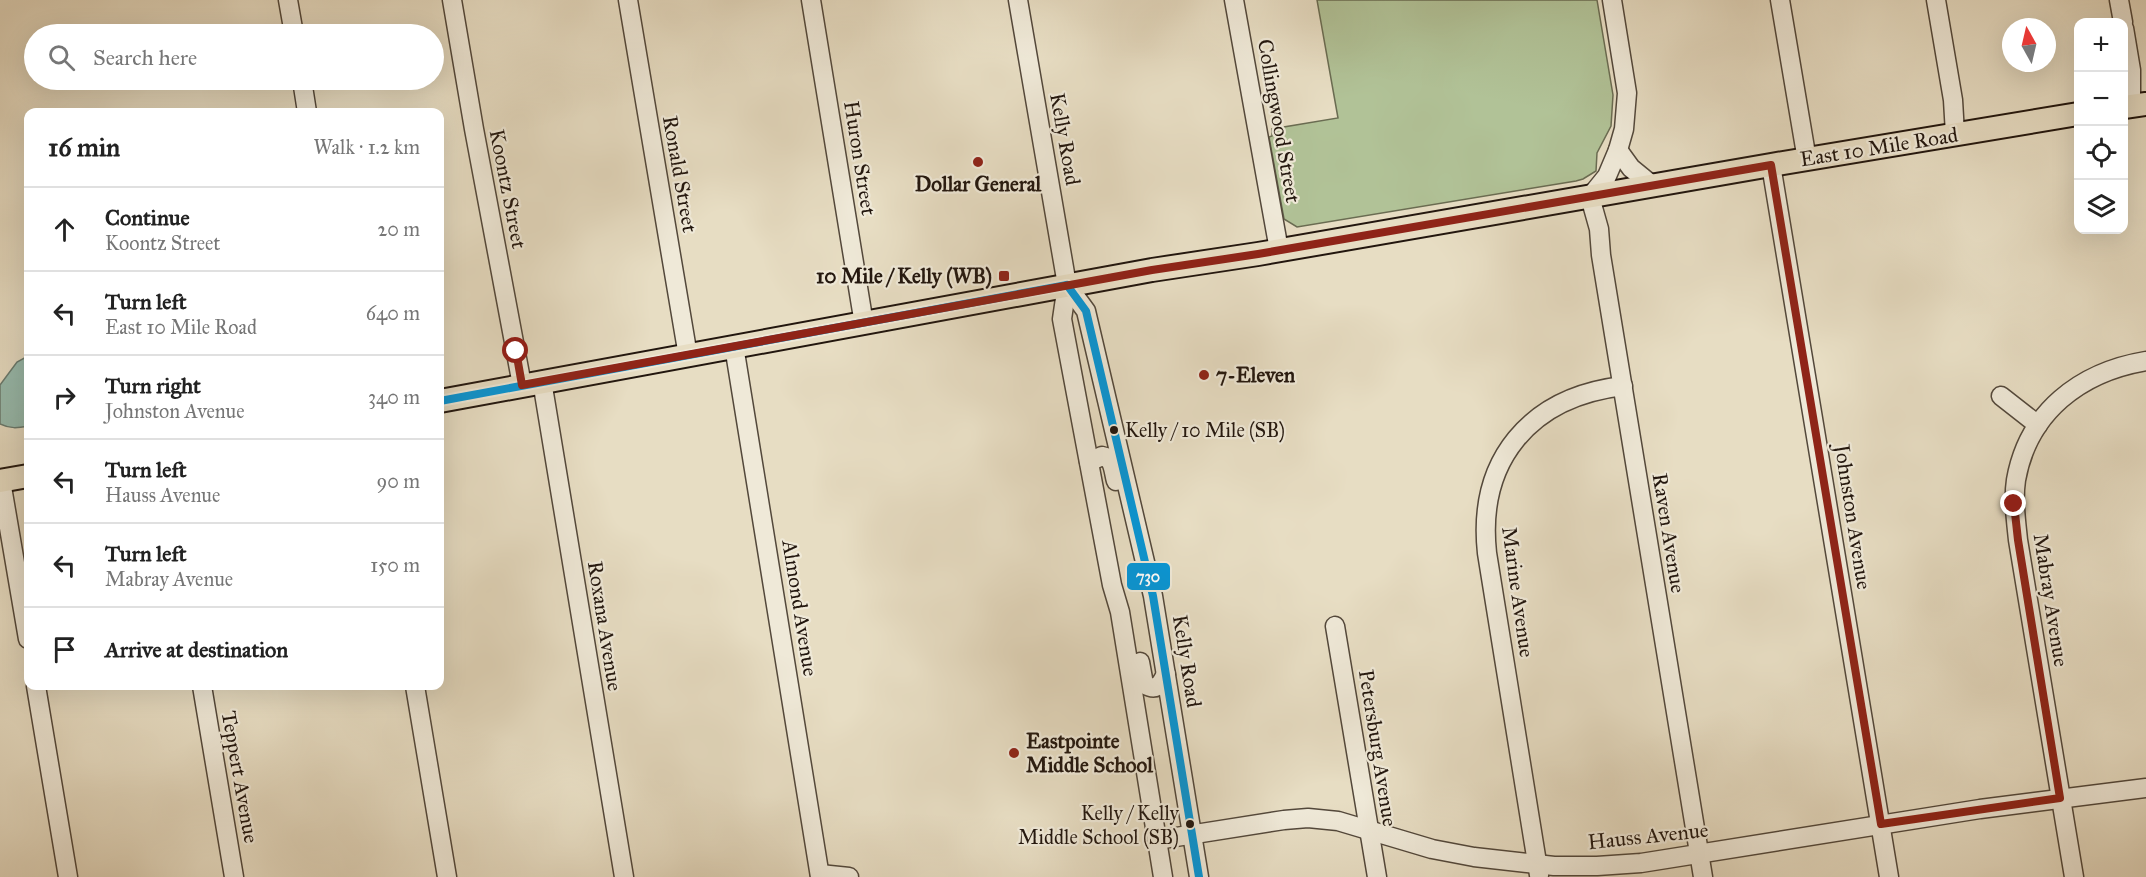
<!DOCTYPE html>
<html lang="en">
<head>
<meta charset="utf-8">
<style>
  body { margin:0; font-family:"IM FELL Great Primer",serif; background:#f2f2f2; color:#222 }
  .controls { position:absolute; right:18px; top:18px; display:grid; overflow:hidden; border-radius:12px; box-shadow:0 6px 24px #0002 }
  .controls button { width:54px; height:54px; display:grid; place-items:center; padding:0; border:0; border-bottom:2px solid #e0e0e0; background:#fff; color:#222; font:30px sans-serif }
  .compass { position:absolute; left:2002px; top:18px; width:54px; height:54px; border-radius:50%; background:#fff; box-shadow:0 6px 24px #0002; rotate:352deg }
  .stop { position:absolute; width:18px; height:18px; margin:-14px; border:4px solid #8f2418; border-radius:50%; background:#fff }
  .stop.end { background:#8f2418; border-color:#fff; box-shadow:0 2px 6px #0008 }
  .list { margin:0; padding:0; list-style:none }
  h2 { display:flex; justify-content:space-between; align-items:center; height:78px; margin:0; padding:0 24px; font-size:26px }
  h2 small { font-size:20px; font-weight:400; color:#767676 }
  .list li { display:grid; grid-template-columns:39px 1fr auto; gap:18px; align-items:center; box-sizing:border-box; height:84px; padding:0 24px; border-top:2px solid #e0e0e0 }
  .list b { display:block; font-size:22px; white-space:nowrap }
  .list p { margin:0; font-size:20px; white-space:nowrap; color:#767676 }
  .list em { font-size:20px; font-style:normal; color:#767676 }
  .icon { flex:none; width:33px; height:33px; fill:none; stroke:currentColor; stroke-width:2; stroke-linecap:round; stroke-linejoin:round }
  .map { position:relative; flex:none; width:2146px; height:877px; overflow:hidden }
  .search { position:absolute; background:#fff; box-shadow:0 6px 24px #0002; left:24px; top:24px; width:420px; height:66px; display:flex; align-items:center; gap:15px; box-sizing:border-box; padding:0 21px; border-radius:33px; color:#767676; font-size:22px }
  .panel { position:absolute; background:#fff; box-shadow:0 6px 24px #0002; left:24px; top:108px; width:420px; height:582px; border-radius:12px }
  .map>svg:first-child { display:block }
  .green { fill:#b1c297; stroke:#6a6c52; stroke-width:1.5 }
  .water { fill:#97bcaf; stroke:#687a6f; stroke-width:1.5 }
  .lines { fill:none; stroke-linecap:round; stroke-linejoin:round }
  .minor-casing { stroke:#53483b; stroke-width:21 }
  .major-casing { stroke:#22160e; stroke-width:26 }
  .minor { stroke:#efe9d8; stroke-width:18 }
  .major { stroke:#e7ddc3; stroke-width:22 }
  .bus-1-casing { stroke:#efe9d8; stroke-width:12 }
  .bus-1 { stroke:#0696d7; stroke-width:8 }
  .route { stroke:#8f2418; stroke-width:8 }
  .poi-dot { fill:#8f2418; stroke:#efe9d8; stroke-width:2 }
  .bus-dot { fill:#22160e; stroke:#efe9d8; stroke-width:2 }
  .labels { text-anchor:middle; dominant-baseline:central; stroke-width:4.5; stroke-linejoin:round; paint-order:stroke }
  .bus-label { font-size:20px; fill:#22160e; stroke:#efe9d8; text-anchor:start }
  .street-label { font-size:21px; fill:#22160e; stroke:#efe9d8 }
  .poi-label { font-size:21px; font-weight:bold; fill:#22160e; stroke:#efe9d8; text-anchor:start }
  .line-badge { stroke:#efe9d8; stroke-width:2 }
  .badge-label { font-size:16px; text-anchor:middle; font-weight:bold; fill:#fff }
</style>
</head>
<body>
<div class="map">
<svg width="2146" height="877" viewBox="0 0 2146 877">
  <rect width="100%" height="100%" fill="#e7ddc3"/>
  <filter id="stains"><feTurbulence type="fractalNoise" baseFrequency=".00333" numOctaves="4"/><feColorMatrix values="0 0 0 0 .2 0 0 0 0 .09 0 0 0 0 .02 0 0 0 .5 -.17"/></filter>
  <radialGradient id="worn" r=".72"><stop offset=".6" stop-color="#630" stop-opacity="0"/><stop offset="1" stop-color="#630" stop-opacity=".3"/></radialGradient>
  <polygon class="green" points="1317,0 1597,0 1613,95 1611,126 1597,153 1596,171 1583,179 1576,181 1297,227 1284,219 1269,137 1272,136 1272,129 1338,118"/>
  <path class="water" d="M28,356V426C18,428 10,429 0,424V385L17,362Z"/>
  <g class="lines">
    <g class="minor-casing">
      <g id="minor">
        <polyline points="288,0 294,34"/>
        <polyline points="452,0 474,129 522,385"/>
        <polyline points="628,0 688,356"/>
        <polyline points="811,0 864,324"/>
        <polyline points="1018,0 1067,285 1062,319 1112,585 1120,612 1163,877"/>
        <polyline points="1234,0 1279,250"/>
        <polyline points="1612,0 1627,93 1624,129 1618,150"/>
        <polyline points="1780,0 1807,160"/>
        <polyline points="1936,0 1953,100 1955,134"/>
        <polyline points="2119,0 2123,22"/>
        <polyline points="2124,28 2131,70 2131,106"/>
        <polyline points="302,80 307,112"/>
        <polyline points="1771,165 1889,877"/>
        <polyline points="1653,186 1631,168 1618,150 1607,176 1590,197 1599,229 1601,255 1703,877"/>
        <polyline points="1067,285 1086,311 1153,596 1199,877"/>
        <polyline points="734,346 820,877"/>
        <polyline points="542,381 624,877"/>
        <polyline points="2001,396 2038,425"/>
        <path d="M1089,462L1102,456C1114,458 1113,471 1116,481"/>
        <polyline points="1,481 28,639"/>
        <polyline points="1335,626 1377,877"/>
        <path d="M1140,662L1144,684C1157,692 1160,685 1166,674"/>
        <polyline points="36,686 68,877"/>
        <polyline points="202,686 234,877"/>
        <polyline points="415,686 447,877"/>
        <polyline points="1157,840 1284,820 1308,818 1338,821 1432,849 1474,857 1554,866 1597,866 1641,863 1980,809 2146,788"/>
        <polyline points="820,874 849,877"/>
        <path d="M1539,875L1487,553C1477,460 1530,397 1623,386"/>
        <path d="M2074,877L2018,540C2016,520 2013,500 2016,480C2028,412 2080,372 2146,361"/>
      </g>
    </g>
    <g class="major-casing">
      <g id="major">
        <polyline points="2124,107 2146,104"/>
        <polyline points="440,401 1152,270 1258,254 1771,165 2078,114"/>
        <polyline points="0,481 28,476"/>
      </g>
    </g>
    <use href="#minor" class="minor"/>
    <use href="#major" class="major"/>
    <g class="bus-1-casing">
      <g id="bus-1">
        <polyline points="1067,285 1086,311 1153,596 1199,877"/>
        <polyline points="440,401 1067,285"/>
      </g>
    </g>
    <use href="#bus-1" class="bus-1"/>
  </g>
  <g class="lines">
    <polyline class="route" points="516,351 522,385 1152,270 1258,254 1771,165 1881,824 2060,798 2018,540 2014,504"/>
  </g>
  <g class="poi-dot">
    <circle cx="978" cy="162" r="6"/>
    <rect x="998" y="270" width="12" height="12" rx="3"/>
    <circle cx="1204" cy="375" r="6"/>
    <circle cx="1014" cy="753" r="6"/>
  </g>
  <g class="bus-dot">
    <circle cx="1114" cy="430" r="5"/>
    <circle cx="1190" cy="824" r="5"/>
  </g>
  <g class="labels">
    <g class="bus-label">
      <text x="1125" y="430">Kelly / 10 Mile (SB)</text>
      <text x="1179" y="813" text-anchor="end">Kelly / Kelly<tspan x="1179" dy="24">Middle School (SB)</tspan></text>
    </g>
    <g class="street-label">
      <text transform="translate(1279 121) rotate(80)">Collingwood Street</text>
      <text transform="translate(1065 139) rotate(80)">Kelly Road</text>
      <text transform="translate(1879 147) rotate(-9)">East 10 Mile Road</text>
      <text transform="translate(860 158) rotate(81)">Huron Street</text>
      <text transform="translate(680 174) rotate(80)">Ronald Street</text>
      <text transform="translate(508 189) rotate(79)">Koontz Street</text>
      <text transform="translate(1853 517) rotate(81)">Johnston Avenue</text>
      <text transform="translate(1669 533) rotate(81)">Raven Avenue</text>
      <text transform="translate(1518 592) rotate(82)">Marine Avenue</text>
      <text transform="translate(2051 600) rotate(81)">Mabray Avenue</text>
      <text transform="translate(800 608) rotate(81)">Almond Avenue</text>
      <text transform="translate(605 626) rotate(81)">Roxana Avenue</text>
      <text transform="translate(1187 661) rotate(81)">Kelly Road</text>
      <text transform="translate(1378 748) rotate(81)">Petersburg Avenue</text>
      <text transform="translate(240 777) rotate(80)">Teppert Avenue</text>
      <text transform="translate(1648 836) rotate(-6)">Hauss Avenue</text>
    </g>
    <g class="poi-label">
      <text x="978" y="184" text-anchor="middle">Dollar General</text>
      <text x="992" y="276" text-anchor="end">10 Mile / Kelly (WB)</text>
      <text x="1216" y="375">7-Eleven</text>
      <text x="1026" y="741">Eastpointe<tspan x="1026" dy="24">Middle School</tspan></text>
    </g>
  </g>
  <rect class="line-badge" x="1126" y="562" width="45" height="29" rx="6" fill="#0696d7"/>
  <g class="badge-label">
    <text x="1148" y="582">730</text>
  </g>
  <rect width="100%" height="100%" filter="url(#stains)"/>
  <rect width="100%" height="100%" fill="url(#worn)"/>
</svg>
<div class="controls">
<button>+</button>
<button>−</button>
<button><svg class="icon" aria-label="locate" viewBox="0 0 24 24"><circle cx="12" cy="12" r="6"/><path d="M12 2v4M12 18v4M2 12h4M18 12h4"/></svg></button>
<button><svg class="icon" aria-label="layers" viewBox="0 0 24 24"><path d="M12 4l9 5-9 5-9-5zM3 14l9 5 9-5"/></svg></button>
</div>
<svg class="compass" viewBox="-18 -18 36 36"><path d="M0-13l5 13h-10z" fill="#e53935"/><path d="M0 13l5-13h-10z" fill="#767676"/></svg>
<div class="stop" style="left:516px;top:351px"></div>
<div class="stop end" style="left:2014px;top:504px"></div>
<div class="search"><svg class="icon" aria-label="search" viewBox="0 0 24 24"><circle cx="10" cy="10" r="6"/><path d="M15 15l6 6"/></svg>Search here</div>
<section class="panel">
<h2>16 min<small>Walk · 1.2 km</small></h2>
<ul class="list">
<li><svg class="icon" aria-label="ahead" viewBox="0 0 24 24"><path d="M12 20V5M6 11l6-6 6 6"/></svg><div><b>Continue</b><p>Koontz Street</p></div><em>20 m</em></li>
<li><svg class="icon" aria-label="left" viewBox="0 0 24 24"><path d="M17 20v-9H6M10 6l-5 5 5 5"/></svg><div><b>Turn left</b><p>East 10 Mile Road</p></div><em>640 m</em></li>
<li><svg class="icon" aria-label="right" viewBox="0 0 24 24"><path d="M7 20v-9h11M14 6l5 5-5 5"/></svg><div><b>Turn right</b><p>Johnston Avenue</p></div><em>340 m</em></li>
<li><svg class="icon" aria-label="left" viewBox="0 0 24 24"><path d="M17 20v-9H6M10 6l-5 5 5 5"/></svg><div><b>Turn left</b><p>Hauss Avenue</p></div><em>90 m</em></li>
<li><svg class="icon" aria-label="left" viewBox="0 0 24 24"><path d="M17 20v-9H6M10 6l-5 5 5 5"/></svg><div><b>Turn left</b><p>Mabray Avenue</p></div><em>150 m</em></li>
<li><svg class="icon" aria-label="arrive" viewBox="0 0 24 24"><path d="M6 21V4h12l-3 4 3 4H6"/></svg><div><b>Arrive at destination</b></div></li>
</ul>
</section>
</div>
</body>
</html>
